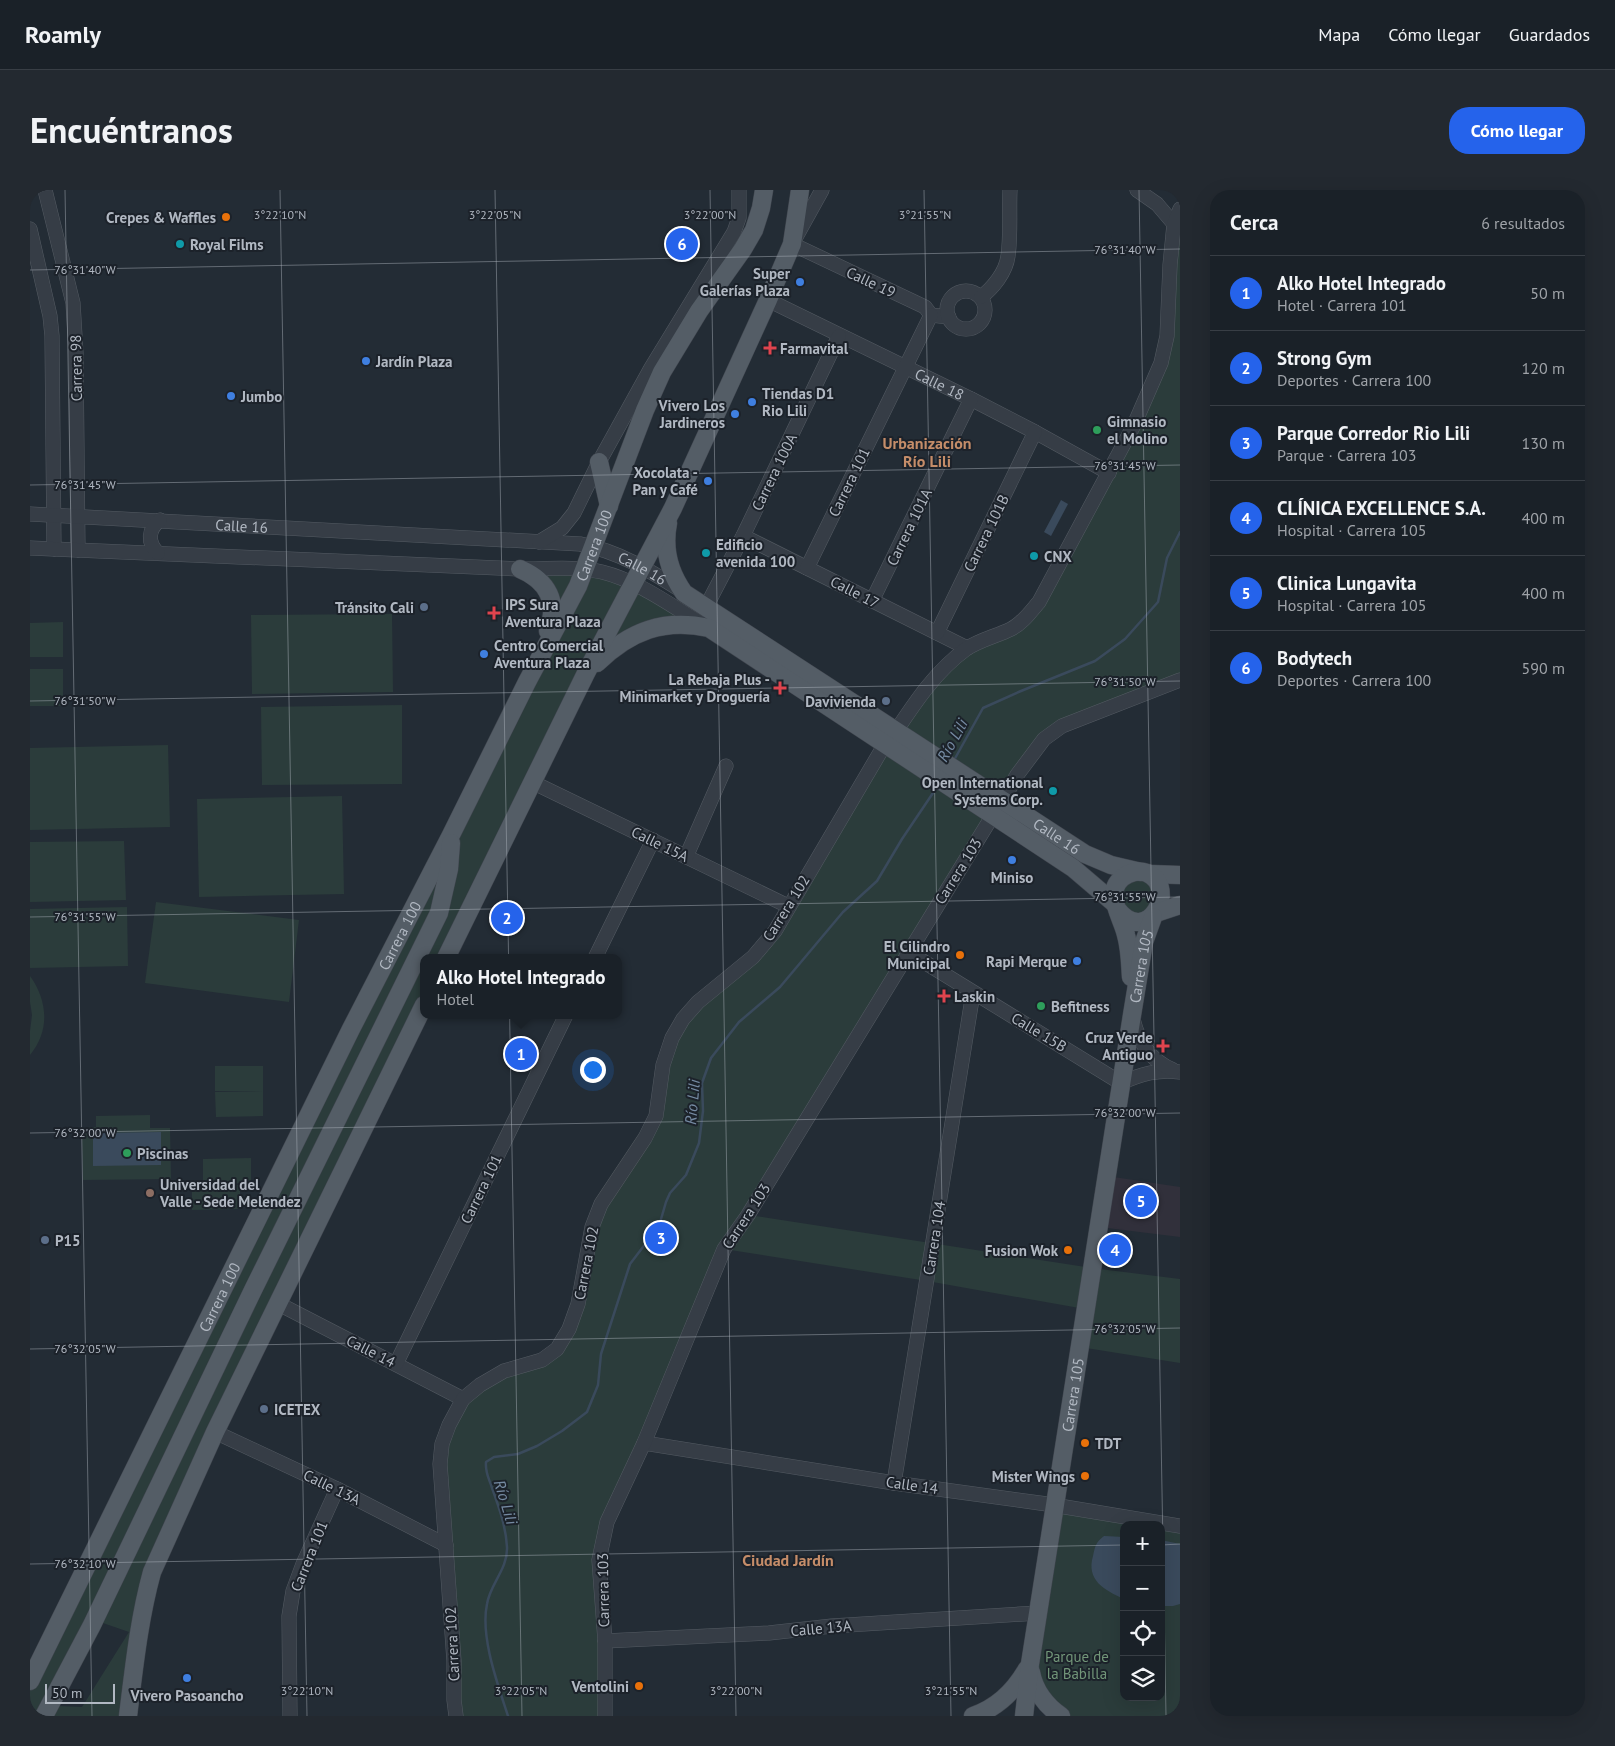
<!DOCTYPE html>
<html lang="es">
<head>
<meta charset="utf-8">
<style>
  body { margin:0; font-family:"PT Sans",sans-serif; background:#232930; color:#f1f3f6 }
  .controls { position:absolute; right:15px; bottom:15px; display:grid; overflow:hidden; border-radius:10px; box-shadow:0 5px 20px #0002 }
  .controls button { width:45px; height:45px; display:grid; place-items:center; padding:0; border:0; border-bottom:1px solid #383e45; background:#1a2128; color:#f1f3f6; font:25px sans-serif }
  .scale { position:absolute; left:15px; bottom:12px; width:70px; box-sizing:border-box; padding-left:5px; border:2px solid #b1b8c2; border-top:0; font-size:14px; line-height:18px; white-space:nowrap; color:#b1b8c2; -webkit-text-stroke:4px #1c222a; paint-order:stroke }
  .you { position:absolute; left:562px; top:879px; width:18px; height:18px; margin:-12px; border:4px solid #fff; border-radius:50%; background:#1a73e8; box-shadow:0 0 0 8px #1a73e833 }
  .badge { display:grid; place-items:center; width:32px; height:32px; border-radius:50%; background:#2563eb; color:#fff; font-size:16px; font-weight:700 }
  .pin { position:absolute; translate:-50% -50%; border:2px solid #fff; box-shadow:0 1px 5px #0006 }
  .popup { position:absolute; left:390px; top:764px; width:202px; height:65px; box-sizing:border-box; display:grid; place-content:center; border-radius:10px; background:#1a2128; filter:drop-shadow(0 1px 4px #0005); font-size:16px; white-space:nowrap; color:#9fa3a8 }
  .popup b { font-size:19px; color:#f1f3f6 }
  .popup::after { content:''; position:absolute; left:50%; top:100%; margin-left:-10px; border:10px solid transparent; border-top-color:#1a2128 }
  .list { margin:0; padding:0; list-style:none }
  h2 { display:flex; justify-content:space-between; align-items:center; height:65px; margin:0; padding:0 20px; font-size:21px }
  h2 small { font-size:16px; font-weight:400; color:#9fa3a8 }
  .list li { display:grid; grid-template-columns:32px 1fr auto; gap:15px; align-items:center; box-sizing:border-box; height:75px; padding:0 20px; border-top:1px solid #383e45 }
  .list b { display:block; font-size:19px; white-space:nowrap }
  .list p { margin:0; font-size:16px; white-space:nowrap; color:#9fa3a8 }
  .list em { font-size:16px; font-style:normal; color:#9fa3a8 }
  .icon { flex:none; width:28px; height:28px; fill:none; stroke:currentColor; stroke-width:2; stroke-linecap:round; stroke-linejoin:round }
  .map { position:relative; flex:none; width:1150px; height:1526px; overflow:hidden; border-radius:20px }
  header { display:flex; align-items:center; gap:30px; box-sizing:border-box; height:70px; padding:0 25px; background:#1a2128; border-bottom:1px solid #383e45 }
  header strong { font-size:24px }
  nav { display:flex; gap:28px; margin-inline-start:auto; font-size:18px }
  .intro { display:flex; align-items:center; justify-content:space-between; box-sizing:border-box; height:120px; padding:0 30px }
  h1 { margin:0; font-size:35px }
  .button { padding:12px 22px; border-radius:20px; background:#2563eb; color:#fff; font-size:18px; font-weight:700 }
  main { display:flex; gap:30px; padding:0 30px }
  aside { flex:1; background:#1a2128; border-radius:20px; box-shadow:0 5px 20px #0002 }
  .map>svg:first-child { display:block }
  .medical { fill:#31303b }
  .green { fill:#2b3c3b; fill-rule:evenodd }
  .water { fill:#3a4a5c }
  .lines { fill:none; stroke-linecap:round; stroke-linejoin:round }
  .stream { stroke:#3a4a5c; stroke-width:2.5 }
  .minor-casing { stroke:#545b63; stroke-width:15 }
  .major-casing { stroke:#40464f; stroke-width:19 }
  .minor { stroke:#363d46; stroke-width:14 }
  .major { stroke:#545d66; stroke-width:18 }
  .ticks { fill:none; stroke:#b1b8c2; stroke-width:1; stroke-opacity:0.45 }
  .food-dot { fill:#e8710a; stroke:#1c222a; stroke-width:2 }
  .culture-dot { fill:#0f9aa8; stroke:#1c222a; stroke-width:2 }
  .shop-dot { fill:#3f7fe0; stroke:#1c222a; stroke-width:2 }
  .health-dot { fill:#e0444e; stroke:#1c222a; stroke-width:2 }
  .leisure-dot { fill:#2e9e5b; stroke:#1c222a; stroke-width:2 }
  .service-dot { fill:#5c6f8a; stroke:#1c222a; stroke-width:2 }
  .education-dot { fill:#8d6e63; stroke:#1c222a; stroke-width:2 }
  .labels { text-anchor:middle; dominant-baseline:central; stroke-width:4; stroke-linejoin:round; paint-order:stroke }
  .poi-label { font-size:15px; font-weight:bold; fill:#b1b8c2; stroke:#1c222a; text-anchor:start }
  .street-label { font-size:15px; fill:#b1b8c2; stroke:#1c222a }
  .park-label { font-size:15px; fill:#729679; stroke:#1c222a }
  .neighbourhood-label { font-size:16px; font-weight:bold; fill:#c58d69; stroke:#1c222a }
  .water-label { font-size:16px; font-style:italic; fill:#758aa2; stroke:#1c222a }
  .ticks-label { font-size:12px; text-anchor:middle; fill:#b1b8c2; stroke:#1c222a; stroke-width:4; stroke-linejoin:round; paint-order:stroke }
</style>
</head>
<body>
<header>
<strong>Roamly</strong>
<nav><a>Mapa</a><a>Cómo llegar</a><a>Guardados</a></nav>
</header>
<div class="intro"><h1>Encuéntranos</h1><a class="button">Cómo llegar</a></div>
<main>
<div class="map">
<svg width="1150" height="1526" viewBox="0 0 1150 1526">
  <rect width="100%" height="100%" fill="#232c35"/>
  <polygon class="medical" points="1077,986 1150,997 1150,1047 1069,1037"/>
  <g class="green">
    <polygon points="1150,23 1150,490 1032,536 973,610 866,541 918,474 996,427 1131,173"/>
    <path d="M571,382L679,438L637,435L556,483L416,768H394L393,815L122,1382L98,1526H0V1484L522,426L503,385ZM70,1432L99,1442L52,1517L27,1516Z"/>
    <polygon points="362,424 363,502 222,504 221,425"/>
    <polygon points="33,432 33,467 0,467 0,433"/>
    <rect x="0" y="479" width="33" height="37"/>
    <polygon points="372,515 372,594 232,595 231,517"/>
    <polygon points="855,554 963,625 719,1025 1062,1078 1150,1089 1150,1173 1050,1157 1055,1119 897,1091 694,1059 569,1370 575,1526 426,1526 412,1254 450,1195 512,1170 539,1139 562,1037 615,948 653,829 723,767"/>
    <polygon points="138,555 140,637 0,640 0,558"/>
    <polygon points="312,606 314,704 169,707 167,609"/>
    <polygon points="94,651 96,710 0,712 0,652"/>
    <polygon points="1127,689 1117,731 1084,713 1089,690"/>
    <polygon points="126,712 269,730 259,812 115,793"/>
    <polygon points="97,717 98,776 0,778 0,719"/>
    <path d="M0,786C18,811 20,841 0,865V841L2,825L0,812Z"/>
    <rect x="185" y="876" width="48" height="25"/>
    <polygon points="233,901 233,926 186,927 185,902"/>
    <polygon points="120,925 120,938 140,938 141,989 53,990 52,938 66,937 66,926"/>
    <polygon points="221,968 221,993 173,994 173,969"/>
    <polygon points="162,995 210,995 210,1019 162,1020"/>
    <path d="M1025,1316L1150,1336V1526H1031L1002,1488ZM1094,1335H1131V1507H1094Z"/>
  </g>
  <g class="water">
    <polygon points="1031,310 1038,314 1021,346 1014,342"/>
    <polygon points="131,942 131,975 63,976 63,943"/>
    <path d="M1074,1346L1094,1347V1409C1074,1400 1056,1390 1063,1366C1065,1356 1066,1352 1074,1346Z"/>
    <polygon points="1131,1350 1150,1354 1150,1414 1143,1416 1131,1416"/>
  </g>
  <g class="lines">
    <g class="stream">
      <polyline points="923,572 953,518 991,501 1065,471 1095,449 1128,412 1137,368 1150,342"/>
      <path d="M478,1526C468,1495 450,1447 457,1414C460,1394 478,1379 477,1357C476,1337 469,1317 462,1298C459,1288 455,1283 456,1272L464,1267L488,1264L507,1256L532,1241L557,1222L568,1195L571,1164L600,1074L629,1036L636,1012L640,1003L656,985L669,953L673,921L672,893L681,868L709,832L750,797L813,722L847,691L872,649L907,597"/>
    </g>
    <g class="minor-casing">
      <g id="minor">
        <polyline points="15,0 43,113 46,163 48,360"/>
        <polyline points="792,0 762,54 895,117 901,125 919,127"/>
        <polyline points="1107,0 1127,14 1144,34"/>
        <polyline points="0,39 20,126 22,146 24,359"/>
        <circle cx="936" cy="120" r="19"/>
        <path d="M951,107C963,98 976,82 978,66C981,46 979,21 980,0"/>
        <path id="s1" d="M738,110L941,209L1005,242L1079,283"/>
        <path id="s2" d="M0,324L550,354C588,361 619,380 652,401"/>
        <polyline points="713,346 937,458"/>
        <polyline points="509,352 532,338 544,323 569,272 621,178 704,42 709,28 709,0"/>
        <path d="M0,358L490,379C517,379 546,376 572,382C609,391 643,417 675,436"/>
        <path d="M128,363C117,353 118,339 130,330"/>
        <polyline points="777,378 901,125"/>
        <polyline points="842,411 941,209"/>
        <polyline points="676,417 713,346 809,146"/>
        <polyline points="907,443 1005,242"/>
        <path d="M866,541C886,511 906,481 936,459C949,450 967,446 981,439C993,433 1001,421 1009,412L1104,235L1131,173L1137,146L1140,75L1144,34L1150,19"/>
        <polyline points="502,592 758,716"/>
        <polyline points="973,610 987,585 1014,549 1032,536 1150,490"/>
        <polyline points="656,667 696,576"/>
        <path d="M878,762L1091,893C1111,884 1128,879 1150,882"/>
        <polyline points="565,768 623,650"/>
        <path d="M1103,829C1109,853 1120,870 1143,880"/>
        <polyline points="247,1113 433,1209"/>
        <polyline points="366,1174 536,825"/>
        <polyline points="185,1242 307,1299 416,1355"/>
        <polyline points="614,1253 864,1293 1017,1314 1150,1336"/>
        <polyline points="864,1293 943,803"/>
        <polyline points="575,1451 739,1443 802,1436 1008,1423"/>
        <polyline points="260,1526 259,1426 263,1401 273,1374 307,1299"/>
        <polyline points="426,1526 424,1510 424,1471 410,1274 412,1254 419,1235 433,1209 450,1195 474,1181 512,1170 527,1159 539,1139 548,1114 562,1037 571,1014 615,948 626,926 633,875 642,848 653,829 668,812 723,767 745,741 855,554"/>
        <polyline points="575,1526 575,1451 569,1370 577,1332 614,1253 694,1059 718,1025 963,625"/>
      </g>
    </g>
    <g class="major-casing">
      <g id="major">
        <polyline points="569,272 579,316"/>
        <path id="s3" d="M638,333C633,358 639,382 654,403L1055,664L1081,675L1111,682"/>
        <path d="M490,379C518,391 529,412 518,441"/>
        <path d="M567,473C600,441 634,428 679,438L1043,678L1084,713"/>
        <polyline points="1120,684 1150,685"/>
        <path d="M1087,719C1117,758 1150,698 1117,683C1109,680 1099,682 1092,688C1074,703 1092,727 1096,745C1100,759 1100,773 1101,787"/>
        <polyline points="1129,722 1150,715"/>
        <polyline points="416,768 556,483 643,318 738,110 762,54 770,0"/>
        <path d="M1001,1482C1004,1500 1016,1516 1031,1526"/>
        <path id="s4" d="M0,1491L321,839L421,645L497,492L548,396L615,220L632,182L669,121L713,59L724,40L731,18L734,0"/>
        <polyline points="14,1526 62,1435 223,1100 409,723 419,679 421,653"/>
        <path d="M98,1526C104,1478 109,1429 122,1382L185,1242L394,815"/>
        <path d="M943,1526C967,1518 985,1500 997,1479"/>
        <path id="s5" d="M994,1526L1000,1474L1102,825L1114,752L1123,727"/>
      </g>
    </g>
    <use href="#minor" class="minor"/>
    <use href="#major" class="major"/>
  </g>
  <path class="ticks" d="M35,0L62,1526M250,0L277,1526M465,0L492,1526M680,0L706,1526M894,0L921,1526M1109,0L1136,1526M0,80L1150,59M0,295L1150,275M0,511L1150,491M0,727L1150,707M0,943L1150,923M0,1159L1150,1138M1131,1355L1150,1354M0,1374L1094,1355"/>
  <g class="food-dot">
    <circle cx="196" cy="27" r="5"/>
    <circle cx="930" cy="765" r="5"/>
    <circle cx="1038" cy="1060" r="5"/>
    <circle cx="1055" cy="1253" r="5"/>
    <circle cx="1055" cy="1286" r="5"/>
    <circle cx="609" cy="1496" r="5"/>
  </g>
  <g class="culture-dot">
    <circle cx="150" cy="54" r="5"/>
    <circle cx="676" cy="363" r="5"/>
    <circle cx="1004" cy="366" r="5"/>
    <circle cx="1023" cy="601" r="5"/>
  </g>
  <g class="shop-dot">
    <circle cx="770" cy="92" r="5"/>
    <circle cx="336" cy="171" r="5"/>
    <circle cx="201" cy="206" r="5"/>
    <circle cx="722" cy="212" r="5"/>
    <circle cx="705" cy="224" r="5"/>
    <circle cx="678" cy="291" r="5"/>
    <circle cx="454" cy="464" r="5"/>
    <circle cx="982" cy="670" r="5"/>
    <circle cx="1047" cy="771" r="5"/>
    <circle cx="157" cy="1488" r="5"/>
  </g>
  <g class="health-dot">
    <path d="M737.5 150.5h5v5h5v5h-5v5h-5v-5h-5v-5h5z"/>
    <path d="M461.5 415.5h5v5h5v5h-5v5h-5v-5h-5v-5h5z"/>
    <path d="M747.5 490.5h5v5h5v5h-5v5h-5v-5h-5v-5h5z"/>
    <path d="M911.5 798.5h5v5h5v5h-5v5h-5v-5h-5v-5h5z"/>
    <path d="M1130.5 848.5h5v5h5v5h-5v5h-5v-5h-5v-5h5z"/>
  </g>
  <g class="leisure-dot">
    <circle cx="1067" cy="240" r="5"/>
    <circle cx="1011" cy="816" r="5"/>
    <circle cx="97" cy="963" r="5"/>
  </g>
  <g class="service-dot">
    <circle cx="394" cy="417" r="5"/>
    <circle cx="856" cy="511" r="5"/>
    <circle cx="15" cy="1050" r="5"/>
    <circle cx="234" cy="1219" r="5"/>
  </g>
  <circle class="education-dot" cx="120" cy="1003" r="5"/>
  <g class="labels">
    <g class="poi-label">
      <text x="186" y="27" text-anchor="end">Crepes &amp; Waffles</text>
      <text x="160" y="54">Royal Films</text>
      <text x="760" y="83" text-anchor="end">Super<tspan x="760" dy="17">Galerías Plaza</tspan></text>
      <text x="750" y="158">Farmavital</text>
      <text x="346" y="171">Jardín Plaza</text>
      <text x="732" y="203">Tiendas D1<tspan x="732" dy="17">Rio Lili</tspan></text>
      <text x="211" y="206">Jumbo</text>
      <text x="695" y="215" text-anchor="end">Vivero Los<tspan x="695" dy="17">Jardineros</tspan></text>
      <text x="1077" y="231">Gimnasio<tspan x="1077" dy="17">el Molino</tspan></text>
      <text x="668" y="282" text-anchor="end">Xocolata -<tspan x="668" dy="17">Pan y Café</tspan></text>
      <text x="686" y="354">Edificio<tspan x="686" dy="17">avenida 100</tspan></text>
      <text x="1014" y="366">CNX</text>
      <text x="475" y="414">IPS Sura<tspan x="475" dy="17">Aventura Plaza</tspan></text>
      <text x="384" y="417" text-anchor="end">Tránsito Cali</text>
      <text x="464" y="455">Centro Comercial<tspan x="464" dy="17">Aventura Plaza</tspan></text>
      <text x="740" y="489" text-anchor="end">La Rebaja Plus -<tspan x="740" dy="17">Minimarket y Droguería</tspan></text>
      <text x="846" y="511" text-anchor="end">Davivienda</text>
      <text x="1013" y="592" text-anchor="end">Open International<tspan x="1013" dy="17">Systems Corp.</tspan></text>
      <text x="982" y="687" text-anchor="middle">Miniso</text>
      <text x="920" y="756" text-anchor="end">El Cilindro<tspan x="920" dy="17">Municipal</tspan></text>
      <text x="1037" y="771" text-anchor="end">Rapi Merque</text>
      <text x="924" y="806">Laskin</text>
      <text x="1021" y="816">Befitness</text>
      <text x="1123" y="847" text-anchor="end">Cruz Verde<tspan x="1123" dy="17">Antiguo</tspan></text>
      <text x="107" y="963">Piscinas</text>
      <text x="130" y="994">Universidad del<tspan x="130" dy="17">Valle - Sede Melendez</tspan></text>
      <text x="25" y="1050">P15</text>
      <text x="1028" y="1060" text-anchor="end">Fusion Wok</text>
      <text x="244" y="1219">ICETEX</text>
      <text x="1065" y="1253">TDT</text>
      <text x="1045" y="1286" text-anchor="end">Mister Wings</text>
      <text x="599" y="1496" text-anchor="end">Ventolini</text>
      <text x="157" y="1505" text-anchor="middle">Vivero Pasoancho</text>
    </g>
    <g class="street-label">
      <text transform="translate(841 92) rotate(25)">Calle 19</text>
      <text transform="translate(46 178) rotate(-91)">Carrera 98</text>
      <text stroke="none"><textPath href="#s1" startOffset="191">Calle 18</textPath></text>
      <text transform="translate(744 282) rotate(-64)">Carrera 100A</text>
      <text transform="translate(819 292) rotate(-64)">Carrera 101</text>
      <text stroke="none"><textPath href="#s2" startOffset="212">Calle 16</textPath></text>
      <text transform="translate(879 337) rotate(-64)">Carrera 101A</text>
      <text transform="translate(956 343) rotate(-64)">Carrera 101B</text>
      <text stroke="none"><textPath href="#s4" startOffset="1268">Carrera 100</textPath></text>
      <text stroke="none"><textPath href="#s2" startOffset="618">Calle 16</textPath></text>
      <text transform="translate(825 402) rotate(27)">Calle 17</text>
      <text stroke="none"><textPath href="#s3" startOffset="519">Calle 16</textPath></text>
      <text transform="translate(630 654) rotate(26)">Calle 15A</text>
      <text transform="translate(928 681) rotate(-58)">Carrera 103</text>
      <text transform="translate(756 718) rotate(-58)">Carrera 102</text>
      <text stroke="none"><textPath href="#s4" startOffset="832">Carrera 100</textPath></text>
      <text stroke="none"><textPath href="#s5" startOffset="759">Carrera 105</textPath></text>
      <text transform="translate(1009 842) rotate(31)">Calle 15B</text>
      <text transform="translate(451 999) rotate(-64)">Carrera 101</text>
      <text transform="translate(716 1026) rotate(-57)">Carrera 103</text>
      <text transform="translate(904 1048) rotate(-81)">Carrera 104</text>
      <text transform="translate(556 1073) rotate(-79)">Carrera 102</text>
      <text stroke="none"><textPath href="#s4" startOffset="428">Carrera 100</textPath></text>
      <text transform="translate(341 1161) rotate(27)">Calle 14</text>
      <text stroke="none"><textPath href="#s5" startOffset="325">Carrera 105</textPath></text>
      <text transform="translate(882 1295) rotate(8)">Calle 14</text>
      <text transform="translate(302 1297) rotate(26)">Calle 13A</text>
      <text transform="translate(279 1366) rotate(-68)">Carrera 101</text>
      <text transform="translate(573 1400) rotate(-91)">Carrera 103</text>
      <text transform="translate(791 1438) rotate(-5)">Calle 13A</text>
      <text transform="translate(422 1454) rotate(-93)">Carrera 102</text>
    </g>
    <g class="park-label">
      <text x="1047" y="1466">Parque de<tspan x="1047" dy="17">la Babilla</tspan></text>
    </g>
    <g class="neighbourhood-label">
      <text x="897" y="253">Urbanización<tspan x="897" dy="18">Río Lili</tspan></text>
      <text x="758" y="1370">Ciudad Jardín</text>
    </g>
    <g class="water-label">
      <text transform="translate(922 550) rotate(-61)">Río Lili</text>
      <text transform="translate(662 912) rotate(-85)">Río Lili</text>
      <text transform="translate(476 1312) rotate(73)">Río Lili</text>
    </g>
  </g>
  <g class="ticks-label">
    <text x="250" y="29">3°22'10"N</text>
    <text x="465" y="29">3°22'05"N</text>
    <text x="680" y="29">3°22'00"N</text>
    <text x="895" y="29">3°21'55"N</text>
    <text x="1095" y="64">76°31'40"W</text>
    <text x="55" y="84">76°31'40"W</text>
    <text x="1095" y="280">76°31'45"W</text>
    <text x="55" y="299">76°31'45"W</text>
    <text x="1095" y="496">76°31'50"W</text>
    <text x="55" y="515">76°31'50"W</text>
    <text x="1095" y="711">76°31'55"W</text>
    <text x="55" y="731">76°31'55"W</text>
    <text x="1095" y="927">76°32'00"W</text>
    <text x="55" y="947">76°32'00"W</text>
    <text x="1095" y="1143">76°32'05"W</text>
    <text x="55" y="1163">76°32'05"W</text>
    <text x="55" y="1378">76°32'10"W</text>
    <text x="277" y="1505">3°22'10"N</text>
    <text x="491" y="1505">3°22'05"N</text>
    <text x="706" y="1505">3°22'00"N</text>
    <text x="921" y="1505">3°21'55"N</text>
  </g>
</svg>
<div class="controls">
<button>+</button>
<button>−</button>
<button><svg class="icon" aria-label="locate" viewBox="0 0 24 24"><circle cx="12" cy="12" r="6"/><path d="M12 2v4M12 18v4M2 12h4M18 12h4"/></svg></button>
<button><svg class="icon" aria-label="layers" viewBox="0 0 24 24"><path d="M12 4l9 5-9 5-9-5zM3 14l9 5 9-5"/></svg></button>
</div>
<div class="scale">50 m</div>
<div class="you"></div>
<div class="pin badge" style="left:491px;top:864px">1</div>
<div class="popup"><b>Alko Hotel Integrado</b>Hotel</div>
<div class="pin badge" style="left:477px;top:728px">2</div>
<div class="pin badge" style="left:631px;top:1048px">3</div>
<div class="pin badge" style="left:1085px;top:1060px">4</div>
<div class="pin badge" style="left:1111px;top:1011px">5</div>
<div class="pin badge" style="left:652px;top:54px">6</div>
</div>
<aside>
<h2>Cerca<small>6 resultados</small></h2>
<ul class="list">
<li><span class="badge">1</span><div><b>Alko Hotel Integrado</b><p>Hotel · Carrera 101</p></div><em>50 m</em></li>
<li><span class="badge">2</span><div><b>Strong Gym</b><p>Deportes · Carrera 100</p></div><em>120 m</em></li>
<li><span class="badge">3</span><div><b>Parque Corredor Rio Lili</b><p>Parque · Carrera 103</p></div><em>130 m</em></li>
<li><span class="badge">4</span><div><b>CLÍNICA EXCELLENCE S.A.</b><p>Hospital · Carrera 105</p></div><em>400 m</em></li>
<li><span class="badge">5</span><div><b>Clinica Lungavita</b><p>Hospital · Carrera 105</p></div><em>400 m</em></li>
<li><span class="badge">6</span><div><b>Bodytech</b><p>Deportes · Carrera 100</p></div><em>590 m</em></li>
</ul>
</aside>
</main>
</body>
</html>
